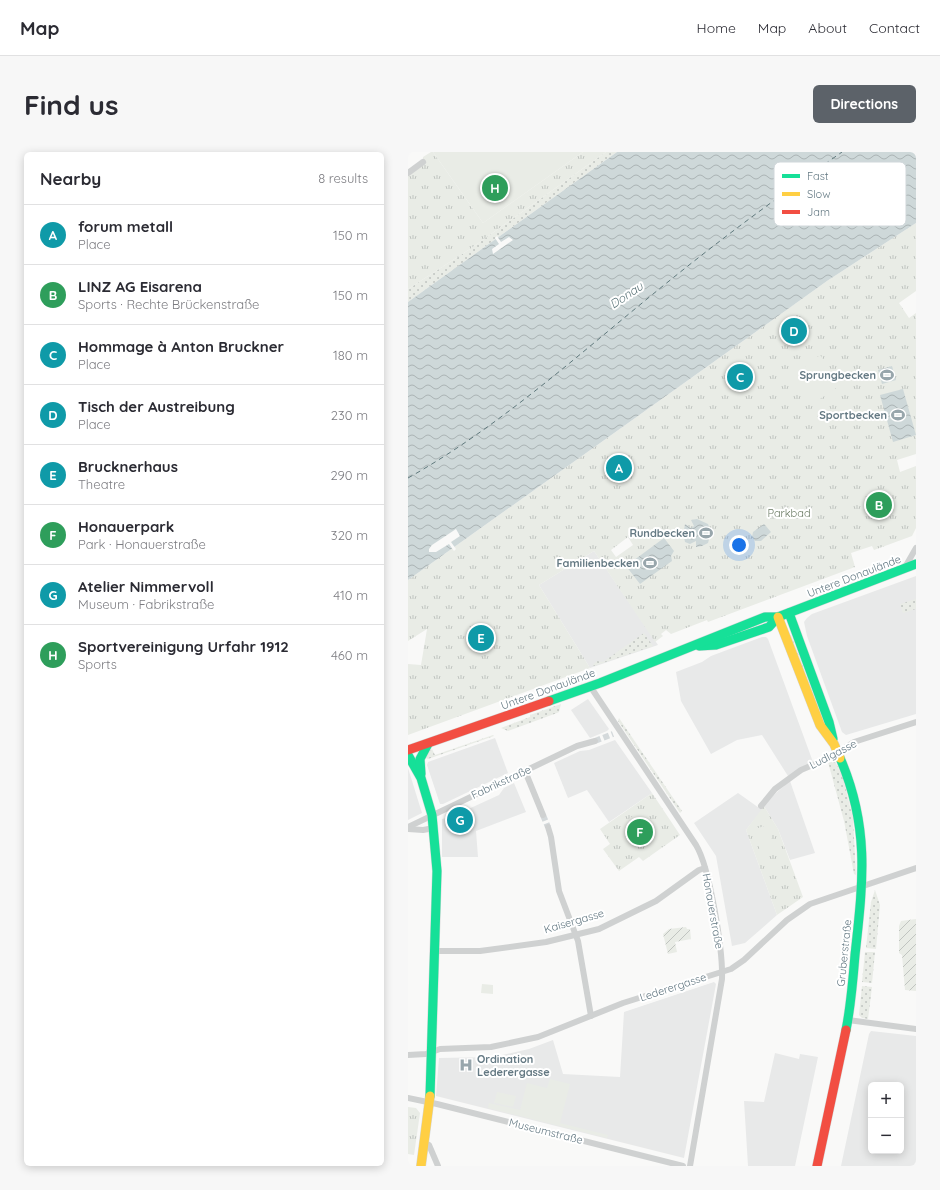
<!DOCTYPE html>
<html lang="en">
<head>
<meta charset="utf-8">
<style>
  body { margin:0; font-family:Quicksand,sans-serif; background:#f7f7f7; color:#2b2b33 }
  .controls { position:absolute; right:12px; bottom:12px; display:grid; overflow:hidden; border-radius:6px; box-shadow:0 2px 10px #0003 }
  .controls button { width:36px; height:36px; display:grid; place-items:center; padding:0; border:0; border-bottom:1px solid #e1e1e2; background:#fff; color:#2b2b33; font:20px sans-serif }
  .you { position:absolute; left:331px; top:393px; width:14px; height:14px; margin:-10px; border:3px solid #fff; border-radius:50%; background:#1a73e8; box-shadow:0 0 0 6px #1a73e833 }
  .badge { display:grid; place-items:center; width:26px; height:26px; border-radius:50%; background:#5c6269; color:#fff; font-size:13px; font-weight:700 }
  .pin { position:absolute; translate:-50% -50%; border:2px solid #fff; box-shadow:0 1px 4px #0006 }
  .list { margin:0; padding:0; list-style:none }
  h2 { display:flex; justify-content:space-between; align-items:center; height:52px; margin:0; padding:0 16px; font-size:17px }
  h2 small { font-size:13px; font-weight:400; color:#7c7c81 }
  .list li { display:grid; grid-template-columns:26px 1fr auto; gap:12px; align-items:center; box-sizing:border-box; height:60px; padding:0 16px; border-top:1px solid #e1e1e2 }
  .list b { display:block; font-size:15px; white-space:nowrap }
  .list p { margin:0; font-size:13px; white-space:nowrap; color:#7c7c81 }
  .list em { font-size:13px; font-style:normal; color:#7c7c81 }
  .map { position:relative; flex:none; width:508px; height:1014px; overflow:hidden; border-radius:6px }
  header { display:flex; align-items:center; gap:24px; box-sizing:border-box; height:56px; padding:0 20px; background:#fff; border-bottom:1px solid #e1e1e2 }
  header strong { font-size:19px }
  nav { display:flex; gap:22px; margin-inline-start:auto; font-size:14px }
  .intro { display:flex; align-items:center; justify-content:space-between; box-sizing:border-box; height:96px; padding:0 24px }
  h1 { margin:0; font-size:28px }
  .button { padding:10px 18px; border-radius:6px; background:#5c6269; color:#fff; font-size:14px; font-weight:700 }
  main { display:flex; gap:24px; padding:0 24px }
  aside { flex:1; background:#fff; border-radius:6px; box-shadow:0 2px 10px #0003 }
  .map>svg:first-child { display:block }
  .built { fill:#e8e9e9; fill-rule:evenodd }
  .grass { fill:url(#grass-dots) }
  .park { fill:url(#park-tufts); fill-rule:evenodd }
  .garden { fill:url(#garden-furrows) }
  .pitch { fill:#e9ece6 }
  .water { fill:url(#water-waves) }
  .pier { fill:#f9f9f8 }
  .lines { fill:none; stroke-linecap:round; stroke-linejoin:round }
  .ferry { stroke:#5f787c; stroke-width:1; stroke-dasharray:5 4; stroke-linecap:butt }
  .street-tunnel { stroke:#d4d9db; stroke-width:6; stroke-dasharray:6 3; stroke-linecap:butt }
  .fast-casing { stroke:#d5d7d7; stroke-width:10 }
  .slow-casing { stroke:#d5d7d7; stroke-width:10 }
  .jam-casing { stroke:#d5d7d7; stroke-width:10 }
  .street { stroke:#cfd1d1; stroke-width:6 }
  .fast { stroke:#16e098; stroke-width:9 }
  .slow { stroke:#ffcf43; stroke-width:9 }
  .jam { stroke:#f24e42; stroke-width:9 }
  .labels { text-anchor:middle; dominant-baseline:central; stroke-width:4; stroke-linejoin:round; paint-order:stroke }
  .poi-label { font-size:11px; font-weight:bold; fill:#647983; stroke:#fff; text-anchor:end }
  .park-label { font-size:11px; fill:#6a7a63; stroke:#fff }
  .street-label { font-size:11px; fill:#647983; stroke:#fff }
  .water-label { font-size:12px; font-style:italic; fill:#5f787c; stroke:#fff }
  .key { fill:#fff; stroke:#d0d7da; stroke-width:1 }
  .key-label { font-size:11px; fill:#647983 }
</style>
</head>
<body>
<header>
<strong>Map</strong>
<nav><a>Home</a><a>Map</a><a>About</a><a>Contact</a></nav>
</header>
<div class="intro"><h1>Find us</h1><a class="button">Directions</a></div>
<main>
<aside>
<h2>Nearby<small>8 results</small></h2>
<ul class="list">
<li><span class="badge" style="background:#0f9aa8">A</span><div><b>forum metall</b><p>Place</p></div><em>150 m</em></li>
<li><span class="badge" style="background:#2e9e5b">B</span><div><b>LINZ AG Eisarena</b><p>Sports · Rechte Brückenstraße</p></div><em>150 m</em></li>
<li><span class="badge" style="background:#0f9aa8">C</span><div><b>Hommage à Anton Bruckner</b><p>Place</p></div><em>180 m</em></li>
<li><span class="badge" style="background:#0f9aa8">D</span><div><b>Tisch der Austreibung</b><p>Place</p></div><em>230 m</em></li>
<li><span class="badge" style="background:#0f9aa8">E</span><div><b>Brucknerhaus</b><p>Theatre</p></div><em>290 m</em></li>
<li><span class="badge" style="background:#2e9e5b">F</span><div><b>Honauerpark</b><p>Park · Honauerstraße</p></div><em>320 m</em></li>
<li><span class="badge" style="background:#0f9aa8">G</span><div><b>Atelier Nimmervoll</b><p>Museum · Fabrikstraße</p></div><em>410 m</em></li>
<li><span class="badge" style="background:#2e9e5b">H</span><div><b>Sportvereinigung Urfahr 1912</b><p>Sports</p></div><em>460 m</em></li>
</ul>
</aside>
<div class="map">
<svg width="508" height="1014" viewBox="0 0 508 1014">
  <defs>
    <pattern id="grass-dots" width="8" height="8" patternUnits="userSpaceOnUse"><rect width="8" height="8" fill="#e9ece6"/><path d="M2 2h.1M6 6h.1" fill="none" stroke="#c0c4c0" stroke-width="1.8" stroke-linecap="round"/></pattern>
    <pattern id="park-tufts" width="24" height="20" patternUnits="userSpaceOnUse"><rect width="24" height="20" fill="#e9ece6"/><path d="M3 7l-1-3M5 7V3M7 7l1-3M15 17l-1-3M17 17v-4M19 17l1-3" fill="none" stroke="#c0c4c0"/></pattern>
    <pattern id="garden-furrows" width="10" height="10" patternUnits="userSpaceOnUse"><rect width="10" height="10" fill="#e9ece6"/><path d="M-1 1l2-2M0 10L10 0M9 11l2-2" fill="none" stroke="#c0c4c0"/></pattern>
    <pattern id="water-waves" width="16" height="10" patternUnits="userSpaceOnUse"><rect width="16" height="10" fill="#ced8d9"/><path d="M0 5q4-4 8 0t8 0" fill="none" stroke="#abb4b5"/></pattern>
  </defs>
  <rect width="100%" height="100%" fill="#f9f9f8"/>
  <g class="built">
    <polygon points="186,399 250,493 182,516 131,433"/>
    <polygon points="508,424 508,562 438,583 434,580 399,484 396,470 399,466 404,462"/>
    <polygon points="354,485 358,485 360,487 405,610 380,624 354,583 329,588 303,602 273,549 268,520 294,510 303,504"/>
    <polygon points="180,547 201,577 199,579 182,586 163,558"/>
    <polygon points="87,586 100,621 35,652 32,652 19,613 20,610"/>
    <polygon points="207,588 244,641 201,670 179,638 160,646 146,611 172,599 181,598"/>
    <polygon points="0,616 14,661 0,668"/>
    <polygon points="382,629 407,701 382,708 370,677 356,654 368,641"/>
    <polygon points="106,631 118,660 68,679 70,705 34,705 34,667 43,665 91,643 96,636"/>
    <polygon points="330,641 354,658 338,678 369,763 337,791 324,794 308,704 286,671"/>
    <polygon points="306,830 308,832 276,1006 28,944 31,906 85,905 121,897 145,888 155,922 212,925 216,860"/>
    <path d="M463,879L508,884V1014H433L461,882ZM463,933H493V999H463Z"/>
    <polygon points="367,901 391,907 392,902 410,905 387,1014 340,1014 336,949 356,950"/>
  </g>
  <g class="grass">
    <polygon points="198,0 209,0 0,150 0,137 62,97"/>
    <polygon points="508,447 508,457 495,461 492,452"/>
    <polygon points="236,481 245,494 186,514 185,513 189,509 195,510"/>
    <polygon points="381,483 383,483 417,572 416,571"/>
    <polygon points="153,552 151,560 149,561 100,579 93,576 122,565 122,563"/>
    <polygon points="211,566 274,659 272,661 210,569"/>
    <polygon points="85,583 86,584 20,607 16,605 24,597 27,603"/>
    <polygon points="427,609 435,626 445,666 448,723 446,722 436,669 420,610"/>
    <polygon points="467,738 472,753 468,797 458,796 463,750"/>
    <polygon points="457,800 467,800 464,831 454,830"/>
    <polygon points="454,834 464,835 460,867 454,866 451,863"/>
  </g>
  <g class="park">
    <polygon points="23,0 25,0 75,71 175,0 198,0 62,97 0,137 0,23 15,13 15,5"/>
    <path d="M508,71V139L491,151L501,166L508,161V302L489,308L492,320L508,314V376L504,384L466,398L464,394L443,401L447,415L300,470L299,468L263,482L258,478L253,482L255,484L247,490L186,399L131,433L182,516L0,583V512L13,513L19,477L0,489V428L419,129ZM220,385L225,393L208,405L203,398Z"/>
    <polygon points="244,641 272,683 235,709 231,705 211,719 195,697 202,692 192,677"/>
    <polygon points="356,654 370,677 395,745 369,763 338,678"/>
    <polygon points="74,832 85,833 85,842 73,841"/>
    <polygon points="0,955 8,956 12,961 6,1003 0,1002"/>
  </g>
  <g class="garden">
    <polygon points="508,767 508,839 497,838 494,803 491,801 491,774 493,769"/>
    <polygon points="278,775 279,777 282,777 283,787 267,790 269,800 260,802 255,782 261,777"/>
  </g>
  <g class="pitch">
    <polygon points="25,0 175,0 75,71"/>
    <polygon points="412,203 434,232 403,253 383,225"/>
    <polygon points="233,658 256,687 241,699 218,669"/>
    <polygon points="360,673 367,700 353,703 346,677"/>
    <polygon points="142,927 162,932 152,971 200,983 199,986 80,956 81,951 112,958 119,931 139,936"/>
    <polygon points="89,940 108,944 105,955 86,951"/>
  </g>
  <g class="water">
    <polygon points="209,0 508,0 508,71 419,129 0,428 0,150"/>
    <polygon points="484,214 488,228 474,232 470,218"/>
    <polygon points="495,237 508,283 485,290 472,243"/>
    <polygon points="289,367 300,372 303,380 300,391 294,394 288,395 288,389 282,392 277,390 276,385 280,379 276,378 277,372 283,376 286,374 283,368"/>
    <polygon points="356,372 363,380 353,389 347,389 344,385 345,380"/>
    <polygon points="256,386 266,399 263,404 264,409 232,432 218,414"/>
  </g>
  <g class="pier">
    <polygon points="89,84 93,90 101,85 105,88 85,102 84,97 91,92 87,86"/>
    <polygon points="48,377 52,384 43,390 48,397 46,399 41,392 28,400 21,400 21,397 24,393"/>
  </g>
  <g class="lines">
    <path class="ferry" d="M0,326C91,275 170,203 250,138C310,89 371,44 434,0"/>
    <g class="street-tunnel">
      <polyline points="187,589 205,582"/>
      <polyline points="135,663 140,675"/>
    </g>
    <g class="fast-casing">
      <g id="fast">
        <polyline points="381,461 421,570 425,587"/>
        <polyline points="291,494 308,493 361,475 370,465"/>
        <polyline points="141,549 192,531 357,465 370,465 508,412"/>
        <polyline points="0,603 13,626 24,663 29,719 22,944"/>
        <path d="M432,606C462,675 455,730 447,803C445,828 443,853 438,878"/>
        <polyline points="13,622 12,607 20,592"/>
      </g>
    </g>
    <g class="slow-casing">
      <g id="slow">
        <polyline points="370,465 412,573 426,592 432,606"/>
        <polyline points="13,1014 22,944"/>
      </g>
    </g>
    <g class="jam-casing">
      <g id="jam">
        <polyline points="0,598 141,549"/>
        <polyline points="409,1014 438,878"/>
      </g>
    </g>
    <g class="street">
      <polyline points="0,21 15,10"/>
      <polyline points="496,417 508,396"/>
      <path d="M182,534L288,693C302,716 315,799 314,827L282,1014"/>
      <polyline points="117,619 135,663"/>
      <polyline points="353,654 367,637 393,618 421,606 446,590 508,570"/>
      <polyline points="0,675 169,594 187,589"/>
      <polyline points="140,675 143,685 151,739 170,789 183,864"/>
      <polyline points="0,677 15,678 26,676"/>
      <polyline points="27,799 72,799 138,790 191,777 248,749 291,718 297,716"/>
      <polyline points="440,868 508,877"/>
      <polyline points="0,903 18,902 32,897 83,895 130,885 215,851 323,817 336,808 379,768 402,752 508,716"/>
      <polyline points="0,946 29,952 275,1014"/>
      <polyline points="16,990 21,993 30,1014"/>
    </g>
    <use href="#fast" class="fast"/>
    <use href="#slow" class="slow"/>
    <use href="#jam" class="jam"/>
  </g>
  <defs>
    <g id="stadium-bare" transform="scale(1.08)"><path d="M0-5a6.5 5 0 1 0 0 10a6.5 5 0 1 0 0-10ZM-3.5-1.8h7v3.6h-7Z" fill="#98a6ac" stroke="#fff" stroke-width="2.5" paint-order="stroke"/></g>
    <g id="hospital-bare" transform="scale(1.08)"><path d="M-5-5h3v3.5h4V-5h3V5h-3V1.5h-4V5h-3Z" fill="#98a6ac" stroke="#fff" stroke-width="2.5" paint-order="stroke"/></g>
  </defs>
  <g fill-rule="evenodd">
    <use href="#stadium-bare" x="479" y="223"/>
    <use href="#stadium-bare" x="490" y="263"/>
    <use href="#stadium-bare" x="298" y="381"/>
    <use href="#stadium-bare" x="242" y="411"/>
    <use href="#hospital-bare" x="58" y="913"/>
  </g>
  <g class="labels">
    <g class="poi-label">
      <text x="468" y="223">Sprungbecken</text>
      <text x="479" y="263">Sportbecken</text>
      <text x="287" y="381">Rundbecken</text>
      <text x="231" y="411">Familienbecken</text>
      <text x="69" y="907" text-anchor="start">Ordination<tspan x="69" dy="13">Lederergasse</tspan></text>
    </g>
    <g class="park-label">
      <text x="381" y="361">Parkbad</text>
    </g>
    <g class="street-label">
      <text transform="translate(446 424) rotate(-21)">Untere Donaulände</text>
      <text transform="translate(140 537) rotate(-20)">Untere Donaulände</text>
      <text transform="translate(425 602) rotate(-27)">Ludlgasse</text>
      <text transform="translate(93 630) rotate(-25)">Fabrikstraße</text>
      <text transform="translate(305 759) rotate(80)">Honauerstraße</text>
      <text transform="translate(166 769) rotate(-16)">Kaisergasse</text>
      <text transform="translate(436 801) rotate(-84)">Gruberstraße</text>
      <text transform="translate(265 835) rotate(-18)">Lederergasse</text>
      <text transform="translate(138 979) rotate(14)">Museumstraße</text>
    </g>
    <g class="water-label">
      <text transform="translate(218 143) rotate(-34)">Donau</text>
    </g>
  </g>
  <rect x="366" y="10" width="132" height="64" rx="6" class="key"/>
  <rect x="374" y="22" width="18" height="4" fill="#16e098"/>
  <rect x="374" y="40" width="18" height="4" fill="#ffcf43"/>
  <rect x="374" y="58" width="18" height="4" fill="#f24e42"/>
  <g class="key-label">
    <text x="399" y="28">Fast</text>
    <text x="399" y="46">Slow</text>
    <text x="399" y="64">Jam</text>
  </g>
</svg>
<div class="controls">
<button>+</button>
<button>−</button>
</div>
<div class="you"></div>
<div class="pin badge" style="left:211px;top:316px;background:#0f9aa8">A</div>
<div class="pin badge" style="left:471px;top:353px;background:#2e9e5b">B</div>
<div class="pin badge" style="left:332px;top:225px;background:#0f9aa8">C</div>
<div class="pin badge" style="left:386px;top:179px;background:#0f9aa8">D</div>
<div class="pin badge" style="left:73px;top:486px;background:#0f9aa8">E</div>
<div class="pin badge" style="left:232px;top:680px;background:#2e9e5b">F</div>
<div class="pin badge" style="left:52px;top:668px;background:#0f9aa8">G</div>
<div class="pin badge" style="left:87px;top:36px;background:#2e9e5b">H</div>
</div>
</main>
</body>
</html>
